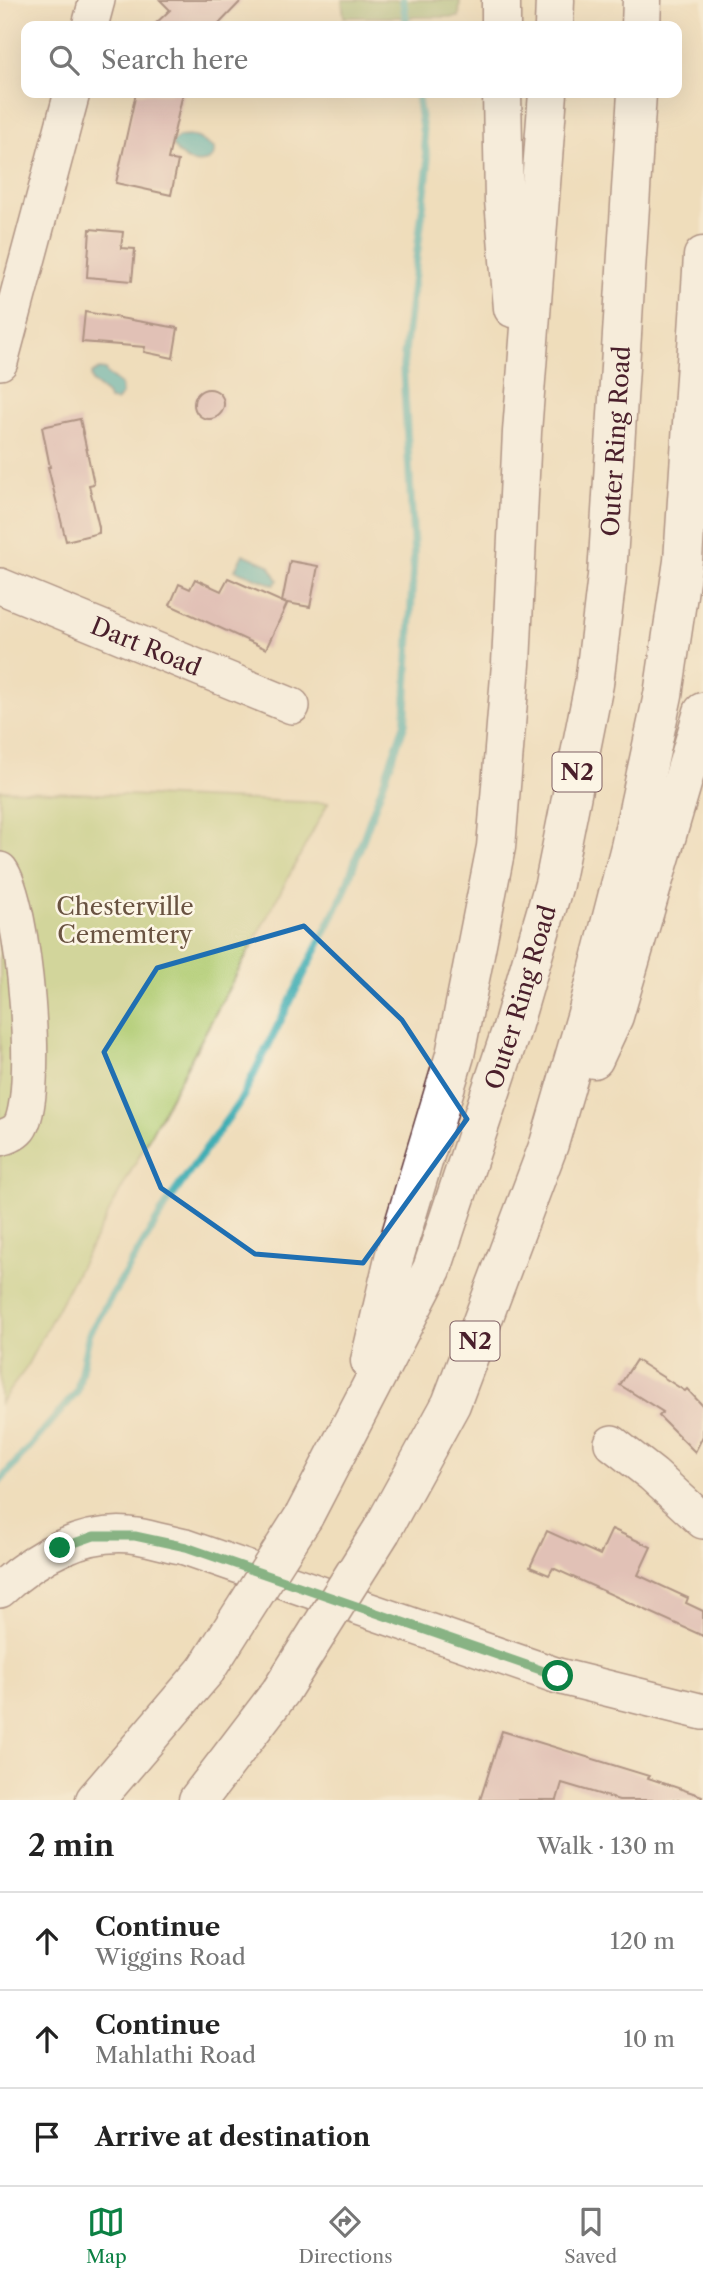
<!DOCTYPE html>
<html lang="en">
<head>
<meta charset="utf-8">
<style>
  body { margin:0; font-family:"Libre Caslon Text",serif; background:#f2f2f2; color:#222 }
  .stop { position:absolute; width:21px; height:21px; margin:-16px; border:5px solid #0b8043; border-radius:50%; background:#fff }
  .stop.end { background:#0b8043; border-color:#fff; box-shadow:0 2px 7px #0008 }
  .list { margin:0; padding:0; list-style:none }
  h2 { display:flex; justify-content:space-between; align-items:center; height:91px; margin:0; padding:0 28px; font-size:30px }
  h2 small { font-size:23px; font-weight:400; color:#767676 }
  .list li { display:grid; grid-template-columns:46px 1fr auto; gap:21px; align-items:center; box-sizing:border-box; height:98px; padding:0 28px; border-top:2px solid #e0e0e0 }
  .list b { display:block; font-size:26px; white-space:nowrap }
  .list p { margin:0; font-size:23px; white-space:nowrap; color:#767676 }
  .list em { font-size:23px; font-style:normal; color:#767676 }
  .icon { flex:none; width:38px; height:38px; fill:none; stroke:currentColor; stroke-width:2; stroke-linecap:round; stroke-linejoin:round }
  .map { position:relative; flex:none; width:703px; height:1800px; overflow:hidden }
  .search { position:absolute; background:#fff; box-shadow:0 7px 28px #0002; left:21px; right:21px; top:21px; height:77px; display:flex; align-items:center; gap:18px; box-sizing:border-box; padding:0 24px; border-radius:14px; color:#767676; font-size:26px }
  .sheet { height:385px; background:#fff }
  nav { display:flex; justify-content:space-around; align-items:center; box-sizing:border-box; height:98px; border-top:2px solid #e0e0e0; background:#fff; font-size:19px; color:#767676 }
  nav a { display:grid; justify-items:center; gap:4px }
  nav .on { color:#0b8043 }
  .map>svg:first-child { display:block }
  .green { fill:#b0cc73; stroke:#7d764f; stroke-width:2 }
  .forest { fill:#8cb065; stroke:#6b6848; stroke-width:2 }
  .water { fill:#39abb2; stroke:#42656e; stroke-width:2 }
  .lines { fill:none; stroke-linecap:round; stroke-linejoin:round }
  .stream { stroke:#39abb2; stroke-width:8 }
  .building { fill:#d1a0b0 }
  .minor-casing { stroke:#633c41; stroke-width:38 }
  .highway-casing { stroke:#633c41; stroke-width:41 }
  .minor { stroke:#fff; stroke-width:35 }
  .highway { stroke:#fff; stroke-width:38 }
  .highway-bridge-casing { stroke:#633c41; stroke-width:41; stroke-linecap:butt }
  .highway-bridge { stroke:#fff; stroke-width:38 }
  .route { stroke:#0b8043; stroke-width:9 }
  .marked { fill:none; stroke:#1f6fb2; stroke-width:5; stroke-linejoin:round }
  .labels { text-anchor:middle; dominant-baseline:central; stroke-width:5; stroke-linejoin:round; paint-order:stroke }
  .shield { fill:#fcf5e5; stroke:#7f5f63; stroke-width:2 }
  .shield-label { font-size:23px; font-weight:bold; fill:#4a1f2b }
  .street-label { font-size:24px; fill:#4a1f2b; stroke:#fcf5e5 }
  .park-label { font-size:24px; fill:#695341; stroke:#fcf5e5 }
</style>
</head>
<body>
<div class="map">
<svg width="703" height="1800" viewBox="0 0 703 1800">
  <rect width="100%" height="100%" fill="#fcf5e5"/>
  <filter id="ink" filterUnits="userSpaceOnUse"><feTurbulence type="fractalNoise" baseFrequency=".0143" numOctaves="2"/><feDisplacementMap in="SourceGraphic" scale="14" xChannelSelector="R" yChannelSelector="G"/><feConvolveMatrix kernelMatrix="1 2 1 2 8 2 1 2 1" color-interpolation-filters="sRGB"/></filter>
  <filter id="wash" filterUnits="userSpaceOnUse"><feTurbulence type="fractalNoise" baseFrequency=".00686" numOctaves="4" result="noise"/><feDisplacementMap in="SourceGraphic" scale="28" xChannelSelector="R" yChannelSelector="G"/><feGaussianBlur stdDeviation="1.57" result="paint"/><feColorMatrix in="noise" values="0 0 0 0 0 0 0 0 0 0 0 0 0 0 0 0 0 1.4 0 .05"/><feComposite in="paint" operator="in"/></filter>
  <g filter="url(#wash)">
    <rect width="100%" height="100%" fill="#efddbb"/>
    <polygon class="green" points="0,790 328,803 24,1371 0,1403"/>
    <polygon class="forest" points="342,0 460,0 459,17 344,17"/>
    <g class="water">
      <path d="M190,136L198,138L215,149C214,165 194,166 183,157C178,154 174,148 171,143L179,137Z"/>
      <polygon points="99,369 105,370 108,375 121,385 122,395 116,401 109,400 107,394 92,382 91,374"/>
      <polygon points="243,554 269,565 278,580 274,585 235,570"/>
    </g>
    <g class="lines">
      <g class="stream">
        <polyline points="403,0 407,26"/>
        <polyline points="0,1481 77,1392 89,1334 168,1202 241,1100 343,895 405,723 414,552 403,366 428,166 417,93"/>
      </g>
    </g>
    <g id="blocks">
      <g class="building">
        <polygon points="160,0 242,0 217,26 153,26 170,10"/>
        <polygon points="136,93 183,93 168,159 178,161 171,195 116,183"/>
        <polygon points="90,229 123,232 121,248 135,249 132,281 87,277"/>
        <polygon points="85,312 178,328 173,358 144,352 145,347 82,342"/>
        <circle cx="209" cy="404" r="15"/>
        <polygon points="80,419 94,484 89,485 99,527 99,533 66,541 48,467 50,467 42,427"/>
        <polygon points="290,561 318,566 310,607 282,602"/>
        <polygon points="228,578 287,604 266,649 170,605 179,584 190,589 195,579 221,591"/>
        <polygon points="636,1360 685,1391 687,1389 703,1406 703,1436 695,1452 659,1416 663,1412 620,1385"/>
        <polygon points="612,1529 651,1547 638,1575 688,1598 686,1603 703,1611 703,1636 553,1568 549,1575 530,1567 547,1531 600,1555"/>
        <polygon points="502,1731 649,1776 648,1778 702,1796 701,1800 619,1800 562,1783 557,1800 480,1800"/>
      </g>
    </g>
  </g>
  <g filter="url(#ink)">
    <use href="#blocks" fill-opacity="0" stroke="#633c41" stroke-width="2"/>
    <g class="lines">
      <g class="minor-casing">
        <g id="minor">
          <polyline points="90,26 97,0"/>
          <polyline points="0,362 72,93"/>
          <path id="s1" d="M0,586L292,706"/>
          <path d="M0,870C24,902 42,1098 19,1128C14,1134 7,1136 0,1138"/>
          <polyline points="612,1443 653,1475 703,1521"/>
          <path d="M0,1590C36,1556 86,1528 137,1536C154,1539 170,1544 185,1547L558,1676L703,1712"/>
        </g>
      </g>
      <g class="highway-casing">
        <g id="highway">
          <polyline points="501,0 501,26"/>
          <polyline points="554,26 555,0"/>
          <polyline points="641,26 642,0"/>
          <polyline points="502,93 504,200 513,308"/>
          <polyline points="594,1059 614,1016 703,712"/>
          <polyline points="370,1361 394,1258 455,1055 496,847 511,664 522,432 548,93"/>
          <path id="s2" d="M304,1516L432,1269L511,1031L554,884L594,684L607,576L637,93"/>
          <polyline points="382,1530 451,1404 549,1144 588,1010 630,847 663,695 683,561 703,256"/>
          <polyline points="95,1800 206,1670"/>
          <polyline points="198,1800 281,1691"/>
        </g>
      </g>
      <use href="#minor" class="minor"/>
      <use href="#highway" class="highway"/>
      <g class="highway-bridge-casing">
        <g id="highway-bridge">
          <polyline points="206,1670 304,1516"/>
          <polyline points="281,1691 382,1530"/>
        </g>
      </g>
      <use href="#highway-bridge" class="highway-bridge"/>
    </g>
  </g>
  <g class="lines" filter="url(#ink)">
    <polyline class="route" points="60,1548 94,1536 135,1536 186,1547 558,1676"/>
  </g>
  <path d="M0 0H703V1800H0ZM304,926L402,1020L467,1119L363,1263L255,1254L161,1188L104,1052L157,968Z" fill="#efddbb" fill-opacity=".55" fill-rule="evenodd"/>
  <path class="marked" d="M304,926L402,1020L467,1119L363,1263L255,1254L161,1188L104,1052L157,968Z"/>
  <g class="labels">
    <g class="shield">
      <rect x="552.5" y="752.5" width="49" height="39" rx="5"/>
      <rect x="450.5" y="1321.5" width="49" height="39" rx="5"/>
    </g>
    <g class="shield-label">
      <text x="577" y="772">N2</text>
      <text x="475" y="1341">N2</text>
    </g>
    <g class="street-label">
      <text stroke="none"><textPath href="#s2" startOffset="1130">Outer Ring Road</textPath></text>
      <text stroke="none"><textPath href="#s1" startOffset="158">Dart Road</textPath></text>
      <text stroke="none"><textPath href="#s2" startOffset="564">Outer Ring Road</textPath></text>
    </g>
    <g class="park-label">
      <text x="125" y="906">Chesterville<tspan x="125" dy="28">Cememtery</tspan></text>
    </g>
  </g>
</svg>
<div class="stop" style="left:558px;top:1676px"></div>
<div class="stop end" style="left:60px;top:1548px"></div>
<div class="search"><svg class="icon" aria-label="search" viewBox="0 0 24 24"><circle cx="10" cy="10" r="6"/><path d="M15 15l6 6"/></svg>Search here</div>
</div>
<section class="sheet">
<h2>2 min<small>Walk · 130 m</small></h2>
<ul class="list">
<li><svg class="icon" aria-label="ahead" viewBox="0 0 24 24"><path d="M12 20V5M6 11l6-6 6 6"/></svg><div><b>Continue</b><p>Wiggins Road</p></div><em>120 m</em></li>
<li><svg class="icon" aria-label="ahead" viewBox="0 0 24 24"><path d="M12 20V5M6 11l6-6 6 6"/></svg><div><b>Continue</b><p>Mahlathi Road</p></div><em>10 m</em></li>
<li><svg class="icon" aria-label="arrive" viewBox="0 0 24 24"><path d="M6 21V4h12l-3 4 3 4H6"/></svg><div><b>Arrive at destination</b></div></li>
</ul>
</section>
<nav>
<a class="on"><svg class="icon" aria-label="map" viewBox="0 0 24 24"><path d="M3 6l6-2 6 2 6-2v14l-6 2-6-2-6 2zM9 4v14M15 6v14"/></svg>Map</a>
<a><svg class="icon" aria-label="directions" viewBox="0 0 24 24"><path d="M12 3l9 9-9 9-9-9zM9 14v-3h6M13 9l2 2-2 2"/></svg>Directions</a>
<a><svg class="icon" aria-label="saved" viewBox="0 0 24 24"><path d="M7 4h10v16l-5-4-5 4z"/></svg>Saved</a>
</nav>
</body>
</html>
